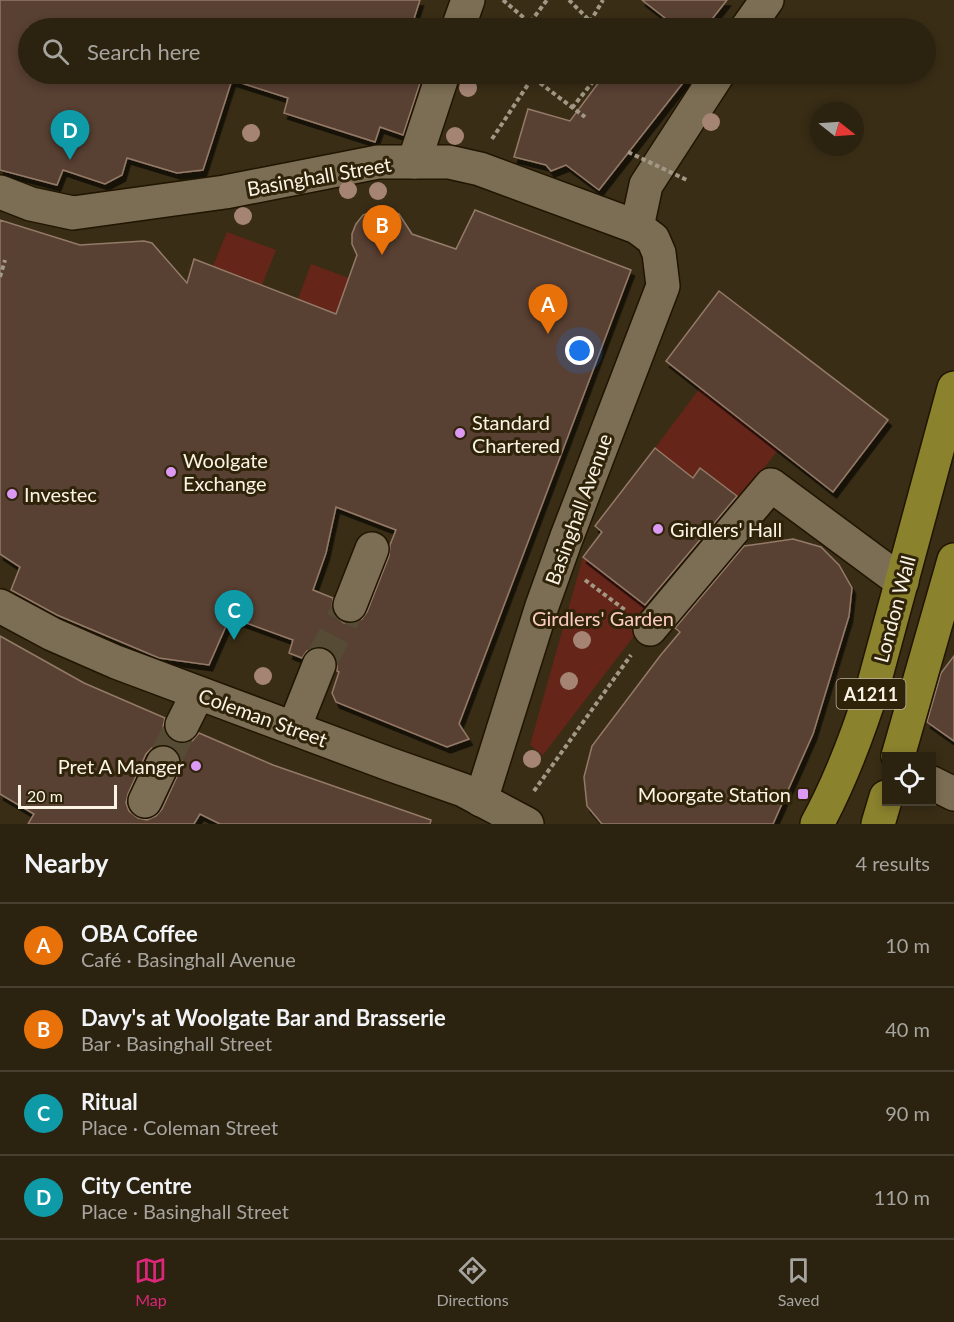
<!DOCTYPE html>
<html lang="en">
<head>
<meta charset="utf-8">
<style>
  body { margin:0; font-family:Lato,sans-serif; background:#372f1e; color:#f1f3f6 }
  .controls { position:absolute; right:18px; bottom:18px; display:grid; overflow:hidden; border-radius:0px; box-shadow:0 3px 9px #0003 }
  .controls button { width:54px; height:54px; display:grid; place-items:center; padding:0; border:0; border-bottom:2px solid #473f30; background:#2b2210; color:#f1f3f6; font:30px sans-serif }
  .compass { position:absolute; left:810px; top:102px; width:54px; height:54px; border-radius:50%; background:#2b2210; box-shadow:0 3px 9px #0003; rotate:107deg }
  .scale { position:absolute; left:18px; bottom:15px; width:99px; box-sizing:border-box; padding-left:6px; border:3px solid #fbf3e4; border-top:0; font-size:16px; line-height:21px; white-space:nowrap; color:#fbf3e4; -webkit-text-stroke:4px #2f230a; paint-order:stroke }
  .you { position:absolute; left:580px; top:351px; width:21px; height:21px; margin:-15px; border:4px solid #fff; border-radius:50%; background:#1a73e8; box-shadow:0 0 0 9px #1a73e833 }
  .badge { display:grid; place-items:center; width:39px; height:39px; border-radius:50%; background:#db2777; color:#fff; font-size:20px; font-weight:700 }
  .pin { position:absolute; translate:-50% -50px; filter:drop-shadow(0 2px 3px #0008) }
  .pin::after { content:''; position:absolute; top:32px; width:21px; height:18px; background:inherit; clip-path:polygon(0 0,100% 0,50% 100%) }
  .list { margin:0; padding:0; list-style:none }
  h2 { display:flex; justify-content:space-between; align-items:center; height:78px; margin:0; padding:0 24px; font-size:26px }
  h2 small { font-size:20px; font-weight:400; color:#a6a49f }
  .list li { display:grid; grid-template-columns:39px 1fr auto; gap:18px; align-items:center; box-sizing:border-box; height:84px; padding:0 24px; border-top:2px solid #473f30 }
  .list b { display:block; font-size:22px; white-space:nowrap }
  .list p { margin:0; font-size:20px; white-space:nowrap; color:#a6a49f }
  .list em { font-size:20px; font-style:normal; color:#a6a49f }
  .icon { flex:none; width:33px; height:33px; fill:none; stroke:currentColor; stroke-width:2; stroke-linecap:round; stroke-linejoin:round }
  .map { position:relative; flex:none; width:954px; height:824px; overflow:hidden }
  .search { position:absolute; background:#2b2210; box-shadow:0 3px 9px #0003; left:18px; right:18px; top:18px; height:66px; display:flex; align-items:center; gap:15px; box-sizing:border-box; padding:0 21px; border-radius:33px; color:#a6a49f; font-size:22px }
  .sheet { height:414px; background:#2b2210 }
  nav { display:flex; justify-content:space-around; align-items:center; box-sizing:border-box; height:84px; border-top:2px solid #473f30; background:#2b2210; font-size:16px; color:#a6a49f }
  nav a { display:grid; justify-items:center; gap:3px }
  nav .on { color:#db2777 }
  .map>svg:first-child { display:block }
  .green { fill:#662519 }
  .building { fill:#584130; stroke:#947a68; stroke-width:1.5; fill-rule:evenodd; filter:url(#shadow) }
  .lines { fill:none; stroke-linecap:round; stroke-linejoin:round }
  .minor-tunnel { stroke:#564b34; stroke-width:33; stroke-dasharray:33 16; stroke-linecap:butt }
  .minor-casing { stroke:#201500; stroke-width:36 }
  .major-casing { stroke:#201500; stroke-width:36 }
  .path { stroke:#a29885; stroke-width:4; stroke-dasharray:4.5 3; stroke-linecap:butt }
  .minor { stroke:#7c6e54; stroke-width:33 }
  .major { stroke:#8b822e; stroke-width:33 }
  .path-bridge { stroke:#a29885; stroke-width:4; stroke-dasharray:4.5 3; stroke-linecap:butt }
  .tree { fill:#a58474 }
  .poi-dot { fill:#dc99f4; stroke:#2f230a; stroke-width:2 }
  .labels { text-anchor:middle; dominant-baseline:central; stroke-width:6; stroke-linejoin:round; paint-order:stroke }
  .shield { fill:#2f230a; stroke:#beb5a3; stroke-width:1.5 }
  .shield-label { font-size:18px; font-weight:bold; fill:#fbf3e4 }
  .street-label { font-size:20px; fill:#fbf3e4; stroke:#2f230a }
  .poi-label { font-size:20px; fill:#fbf3e4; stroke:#2f230a; text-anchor:start }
  .park-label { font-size:20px; fill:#fdccc1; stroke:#2f230a }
</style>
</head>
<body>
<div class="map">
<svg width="954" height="824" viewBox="0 0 954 824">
  <defs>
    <filter id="shadow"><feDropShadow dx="3.5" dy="6" stdDeviation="0" flood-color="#0009"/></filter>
  </defs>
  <rect width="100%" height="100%" fill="#392d15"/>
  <g class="green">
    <polygon points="227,232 276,250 262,285 213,266"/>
    <polygon points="311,264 349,278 336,313 298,299"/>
    <polygon points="700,388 778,450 740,499 701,469 693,478 655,448"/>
    <polygon points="583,557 653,611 543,755 530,745"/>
  </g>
  <g class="building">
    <polygon points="0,0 420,0 411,28 28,28 28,74 423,74 403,135 380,127 375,142 284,113 288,98 232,80 203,170 177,173 127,158 122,175 105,184 63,170 57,185 0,170"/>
    <polygon points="642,0 727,0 705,28 678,28"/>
    <polygon points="605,74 690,74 599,190 566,165 551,171 546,165 514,157 528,109 570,121"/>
    <path d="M381,208L399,214L412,234L456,249L475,210L631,270L459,724L469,739L447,747L336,702L332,693L339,672L337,671V662L333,653L326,648L316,647L307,651L302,658L289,653L293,640L230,617L209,665L159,658L57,615L11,590L20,567L0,554V220L80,245L144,241L152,243L187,283L194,259L336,314L357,255L352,244V234L356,224L363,215ZM336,507L396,530L390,545L389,556L367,612L362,619L353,623H344L336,617L332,608L333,598L313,590L326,553Z"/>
    <polygon points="719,291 888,420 833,492 666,361"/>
    <polygon points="655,448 693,478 700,468 737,496 645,605 583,557 602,532 595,526"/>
    <polygon points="793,539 821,547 839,565 852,588 849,616 813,734 773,824 602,824 587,806 584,777 592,746 660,656 680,632 675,628 744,546"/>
    <path d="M0,636L84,683L165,718L163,727L166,735L174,742L184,744L192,741L199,733L273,765L431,820L430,824H220L200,814L194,824H28L34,814L0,794ZM161,744L170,746L178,752L182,761L180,770L162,809L156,816L147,820L138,818L129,811L126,803L128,794L146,754L152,748Z"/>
    <polygon points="954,656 954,741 927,722 941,673"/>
  </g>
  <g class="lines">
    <g class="minor-tunnel">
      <polyline points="319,665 350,605"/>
      <polyline points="163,763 182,725"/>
    </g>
    <g class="minor-casing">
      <g id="minor">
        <polyline points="458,28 468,0"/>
        <polyline points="747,28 767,0"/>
        <polyline points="414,162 443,74"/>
        <polyline points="0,192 31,204 73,213 225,192 378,162 449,162 480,169 637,227 653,239 659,253 663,286 566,539 542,606 481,800"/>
        <polyline points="637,227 646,185 718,74"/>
        <polyline points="350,605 372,549"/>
        <polyline points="0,606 52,634 116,662 389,764 463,790 527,824"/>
        <polyline points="650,629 771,485 902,582"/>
        <polyline points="182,725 198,693"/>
        <polyline points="294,728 319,665"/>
        <polyline points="932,783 954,794"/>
        <polyline points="145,801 163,763"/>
      </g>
    </g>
    <g class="major-casing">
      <g id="major">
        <polyline points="898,756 954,560"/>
        <path d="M817,824C841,780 858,734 873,687L954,388"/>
        <polyline points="878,824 886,797"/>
      </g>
    </g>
    <g class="path">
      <polyline points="503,0 530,23"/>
      <polyline points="569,0 597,28"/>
      <polyline points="590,22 603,0"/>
      <polyline points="526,28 547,0"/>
      <polyline points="528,74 585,117"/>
      <polyline points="572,108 599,74"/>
      <polyline points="492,139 533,77"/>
      <polyline points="0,277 5,260"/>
      <polyline points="585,580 625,610"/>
      <polyline points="534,791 631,655"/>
    </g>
    <use href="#minor" class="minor"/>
    <use href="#major" class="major"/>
    <polyline class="path-bridge" points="628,152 689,181"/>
  </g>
  <g class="tree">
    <circle cx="468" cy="88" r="9"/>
    <circle cx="711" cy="122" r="9"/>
    <circle cx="251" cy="133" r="9"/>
    <circle cx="455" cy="136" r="9"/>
    <circle cx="348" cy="190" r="9"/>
    <circle cx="378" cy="191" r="9"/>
    <circle cx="243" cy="216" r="9"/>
    <circle cx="582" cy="640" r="9"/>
    <circle cx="263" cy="676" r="9"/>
    <circle cx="569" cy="681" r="9"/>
    <circle cx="532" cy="759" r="9"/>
  </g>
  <g class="poi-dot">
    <circle cx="460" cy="433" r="6"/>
    <circle cx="171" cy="472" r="6"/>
    <circle cx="12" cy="494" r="6"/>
    <circle cx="658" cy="529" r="6"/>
    <circle cx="196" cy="766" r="6"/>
    <rect x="797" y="788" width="12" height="12" rx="3"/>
  </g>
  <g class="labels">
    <rect class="shield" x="836.5" y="679" width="69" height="30" rx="4.5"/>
    <g class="shield-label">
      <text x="871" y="694">A1211</text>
    </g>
    <g class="street-label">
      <text transform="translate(319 176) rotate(-10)">Basinghall Street</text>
      <text transform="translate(578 509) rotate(-70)">Basinghall Avenue</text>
      <text transform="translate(894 609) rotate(-75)">London Wall</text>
      <text transform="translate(263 717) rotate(20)">Coleman Street</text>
    </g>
    <g class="poi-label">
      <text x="472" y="422">Standard<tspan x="472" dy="23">Chartered</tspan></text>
      <text x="183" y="460">Woolgate<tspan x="183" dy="23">Exchange</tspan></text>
      <text x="24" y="494">Investec</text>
      <text x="670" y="529">Girdlers' Hall</text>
      <text x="184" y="766" text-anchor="end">Pret A Manger</text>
      <text x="791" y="794" text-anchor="end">Moorgate Station</text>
    </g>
    <g class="park-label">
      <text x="603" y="618">Girdlers' Garden</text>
    </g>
  </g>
</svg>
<div class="controls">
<button><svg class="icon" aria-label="locate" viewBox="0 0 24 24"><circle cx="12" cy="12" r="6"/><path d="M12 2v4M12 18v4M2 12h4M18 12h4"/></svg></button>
</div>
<svg class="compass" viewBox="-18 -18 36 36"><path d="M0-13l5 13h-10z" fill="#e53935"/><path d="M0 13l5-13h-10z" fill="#a6a49f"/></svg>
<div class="scale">20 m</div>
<div class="you"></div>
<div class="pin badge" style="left:548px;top:334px;background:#e8710a">A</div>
<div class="pin badge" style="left:382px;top:255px;background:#e8710a">B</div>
<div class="pin badge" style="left:234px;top:640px;background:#0f9aa8">C</div>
<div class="pin badge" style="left:70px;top:160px;background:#0f9aa8">D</div>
<div class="search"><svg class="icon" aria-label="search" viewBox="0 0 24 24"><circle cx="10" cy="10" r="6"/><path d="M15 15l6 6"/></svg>Search here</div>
</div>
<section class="sheet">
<h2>Nearby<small>4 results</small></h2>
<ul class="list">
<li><span class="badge" style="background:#e8710a">A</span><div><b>OBA Coffee</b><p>Café · Basinghall Avenue</p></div><em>10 m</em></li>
<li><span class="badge" style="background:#e8710a">B</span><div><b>Davy's at Woolgate Bar and Brasserie</b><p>Bar · Basinghall Street</p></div><em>40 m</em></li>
<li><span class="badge" style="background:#0f9aa8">C</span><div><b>Ritual</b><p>Place · Coleman Street</p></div><em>90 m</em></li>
<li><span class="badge" style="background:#0f9aa8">D</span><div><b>City Centre</b><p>Place · Basinghall Street</p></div><em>110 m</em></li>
</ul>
</section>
<nav>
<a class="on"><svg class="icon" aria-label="map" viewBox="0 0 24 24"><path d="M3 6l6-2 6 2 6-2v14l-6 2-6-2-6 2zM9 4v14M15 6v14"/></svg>Map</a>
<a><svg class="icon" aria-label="directions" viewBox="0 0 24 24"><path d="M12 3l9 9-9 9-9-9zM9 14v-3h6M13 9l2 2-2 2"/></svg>Directions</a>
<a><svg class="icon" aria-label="saved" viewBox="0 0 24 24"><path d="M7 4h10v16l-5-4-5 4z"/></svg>Saved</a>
</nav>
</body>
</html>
